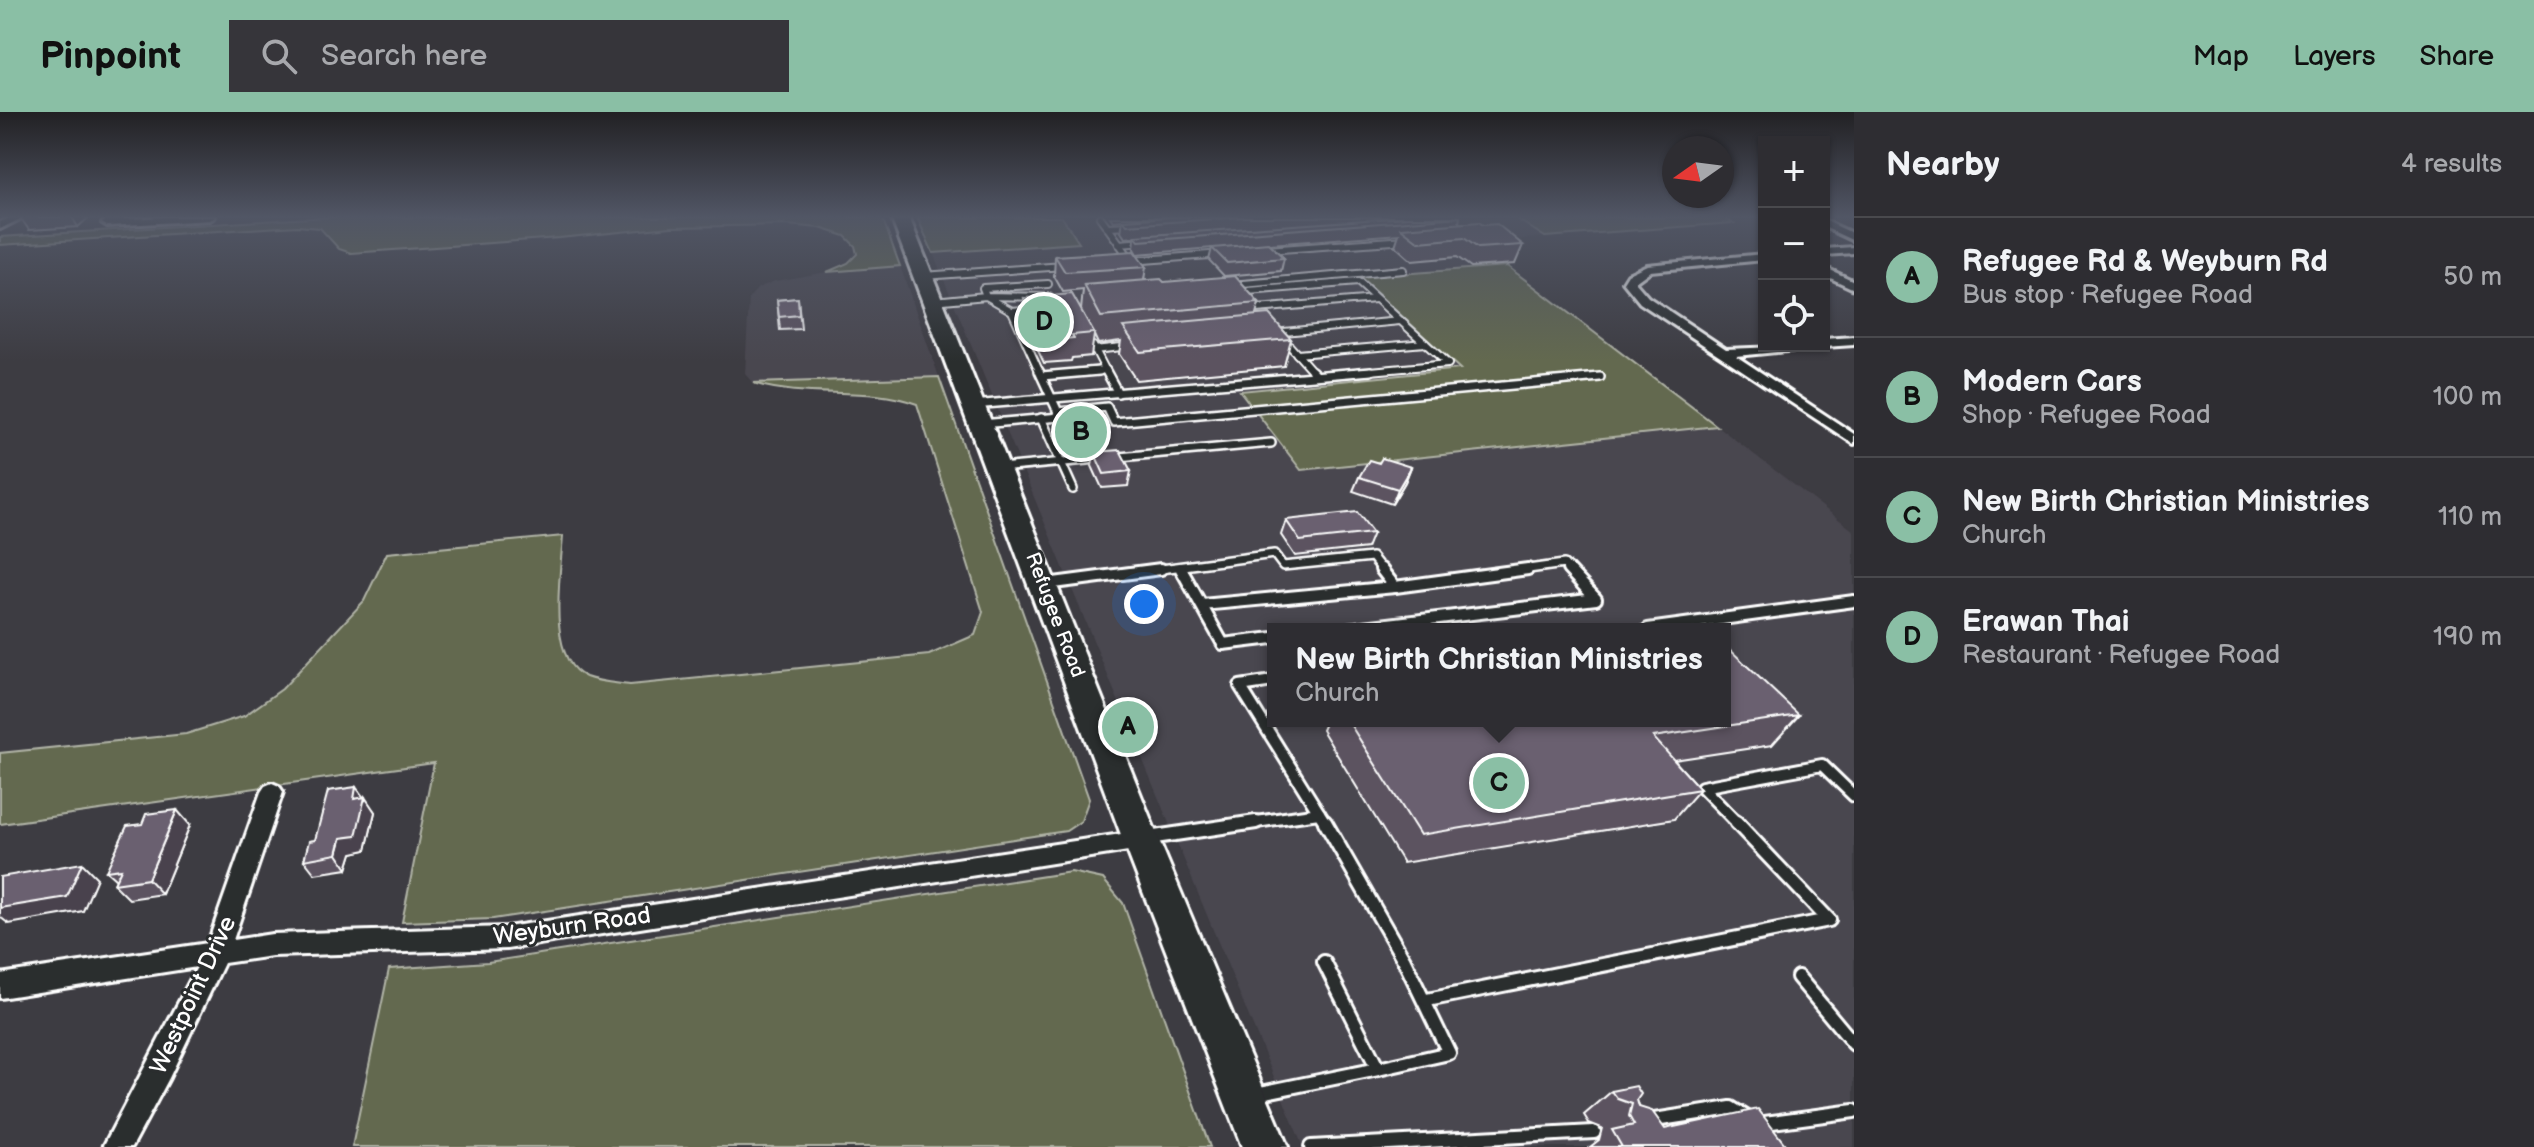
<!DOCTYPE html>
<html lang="en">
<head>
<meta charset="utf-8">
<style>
  body { margin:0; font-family:"Balsamiq Sans",sans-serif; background:#36353a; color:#f1f3f6 }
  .controls { position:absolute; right:24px; top:24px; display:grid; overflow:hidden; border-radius:0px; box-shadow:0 2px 6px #0004 }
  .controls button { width:72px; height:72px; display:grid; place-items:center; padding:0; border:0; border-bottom:2px solid #49494d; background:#2e2d32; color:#f1f3f6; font:40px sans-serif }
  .compass { position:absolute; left:1662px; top:24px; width:72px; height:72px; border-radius:50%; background:#2e2d32; box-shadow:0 2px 6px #0004; rotate:256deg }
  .you { position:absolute; left:1144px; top:492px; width:28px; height:28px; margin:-20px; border:6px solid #fff; border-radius:50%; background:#1a73e8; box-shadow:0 0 0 12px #1a73e833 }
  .badge { display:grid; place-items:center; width:52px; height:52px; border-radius:50%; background:#8abfa5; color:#111; font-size:26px; font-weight:700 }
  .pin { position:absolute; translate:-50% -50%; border:4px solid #fff; box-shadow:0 2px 8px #0006 }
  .popup { position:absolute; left:1267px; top:511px; width:464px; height:104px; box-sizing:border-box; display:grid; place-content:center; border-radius:0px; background:#2e2d32; filter:drop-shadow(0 2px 6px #0005); font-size:26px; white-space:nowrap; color:#a7a8ac }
  .popup b { font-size:30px; color:#f1f3f6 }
  .popup::after { content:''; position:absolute; left:50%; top:100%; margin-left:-16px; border:16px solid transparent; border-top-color:#2e2d32 }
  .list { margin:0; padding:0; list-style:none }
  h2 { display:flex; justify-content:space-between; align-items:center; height:104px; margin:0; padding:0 32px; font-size:34px }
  h2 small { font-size:26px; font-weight:400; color:#a7a8ac }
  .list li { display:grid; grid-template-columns:52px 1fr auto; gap:24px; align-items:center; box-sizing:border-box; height:120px; padding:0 32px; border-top:2px solid #49494d }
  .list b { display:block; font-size:30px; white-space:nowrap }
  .list p { margin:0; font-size:26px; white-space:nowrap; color:#a7a8ac }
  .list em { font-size:26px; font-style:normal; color:#a7a8ac }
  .icon { flex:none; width:44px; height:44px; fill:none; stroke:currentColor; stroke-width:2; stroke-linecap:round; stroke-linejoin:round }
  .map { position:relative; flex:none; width:1854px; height:1035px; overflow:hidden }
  header { display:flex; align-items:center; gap:48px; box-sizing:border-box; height:112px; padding:0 40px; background:#8abfa5; color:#111 }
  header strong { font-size:38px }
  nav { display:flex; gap:44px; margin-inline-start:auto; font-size:28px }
  .search { width:560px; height:72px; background:#36353a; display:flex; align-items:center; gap:20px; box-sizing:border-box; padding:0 28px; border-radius:0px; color:#a7a8ac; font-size:30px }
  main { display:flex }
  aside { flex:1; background:#2e2d32 }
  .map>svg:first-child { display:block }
  .built { fill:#4a4750; fill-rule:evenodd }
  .green { fill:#63694f; stroke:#b1b4a7; stroke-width:2 }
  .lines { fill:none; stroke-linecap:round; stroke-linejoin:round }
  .lane-far3-casing { stroke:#fff; stroke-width:10 }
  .lane-far2-casing { stroke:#fff; stroke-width:12 }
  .lane-far1-casing { stroke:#fff; stroke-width:16 }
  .lane-casing { stroke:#fff; stroke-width:18 }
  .street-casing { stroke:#fff; stroke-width:6 }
  .primary-casing { stroke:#fff; stroke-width:6 }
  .lane-far3 { stroke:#2a2d2e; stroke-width:6 }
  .lane-far2 { stroke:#2a2d2e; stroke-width:7 }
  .lane-far1 { stroke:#2a2d2e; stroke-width:10 }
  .lane { stroke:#2a2d2e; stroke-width:12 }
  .street { fill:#2a2d2e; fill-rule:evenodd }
  .primary { fill:#2a2d2e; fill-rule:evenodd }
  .wall { fill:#5b5360; stroke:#fff; stroke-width:2 }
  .shaded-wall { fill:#4a434e; stroke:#fff; stroke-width:2 }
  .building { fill:#6a6070; stroke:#fff; stroke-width:2 }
  .labels { text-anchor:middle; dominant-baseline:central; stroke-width:6; stroke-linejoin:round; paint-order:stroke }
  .street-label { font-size:20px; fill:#fff; stroke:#2a2d2e }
  .near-street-label { font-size:24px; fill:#fff; stroke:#2a2d2e }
</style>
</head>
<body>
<header>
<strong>Pinpoint</strong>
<div class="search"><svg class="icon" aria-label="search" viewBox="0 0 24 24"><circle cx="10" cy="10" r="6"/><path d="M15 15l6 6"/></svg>Search here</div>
<nav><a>Map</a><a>Layers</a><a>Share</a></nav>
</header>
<main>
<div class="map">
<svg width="1854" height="1035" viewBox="0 0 1854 1035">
  <rect width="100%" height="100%" fill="#3d3c42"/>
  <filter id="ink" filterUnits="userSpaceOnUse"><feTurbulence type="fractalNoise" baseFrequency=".0125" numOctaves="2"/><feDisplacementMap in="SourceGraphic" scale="16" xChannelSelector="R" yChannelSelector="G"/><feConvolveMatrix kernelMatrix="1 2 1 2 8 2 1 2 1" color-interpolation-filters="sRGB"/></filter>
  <g filter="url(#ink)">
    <g class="built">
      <path d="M1062,105H1514L1545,125L1478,131L1507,154L1360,166L1461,257L1241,279L1301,358L1717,314L1854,419V1035H1303L933,141L1078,131ZM1273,517H1725V609H1273Z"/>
      <polygon points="900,154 939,265 753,271 745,262 749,186 758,176 775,169 827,160"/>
    </g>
    <g class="green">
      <polygon points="328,105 882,105 900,154 827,160 848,151 857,142 855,134 845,124 820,116 787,113 671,115 559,126 351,141 339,137 320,116 297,114 0,133 0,125"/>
      <polygon points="917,105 1062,105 1079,131 933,141"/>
      <polygon points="1514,105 1722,105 1733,111 1545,125"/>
      <polygon points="1507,154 1717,314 1301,358 1240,279 1460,257 1359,165"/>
      <path d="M939,265L1089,687L1081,709L1066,719L493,807L402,810L434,651L0,712V641L186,622L244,604L282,577L364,489L387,441L563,424C561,458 545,548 586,565C599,570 616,571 630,573L929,543L975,523L983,500L917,292C866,273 808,288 753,271Z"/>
      <polygon points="1071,760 1103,767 1123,791 1210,1035 352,1035 389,857 488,850"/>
    </g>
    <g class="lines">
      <g class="lane-far3-casing">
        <g id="lane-far3">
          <polyline points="1100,105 1132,149"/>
          <polyline points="1107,115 1132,114"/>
          <polyline points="1119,132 1144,130"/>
          <polyline points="1266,138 1407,128"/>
          <polyline points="1130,149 1223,142"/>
          <polyline points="923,164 1064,154"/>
          <polyline points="1048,172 983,176 986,184 1049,185"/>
          <polyline points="1231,173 1403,158"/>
          <polyline points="1236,180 1358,170 1448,252 1348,261"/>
          <polyline points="933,189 986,184 1012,199 1034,197"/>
          <polyline points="1256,197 1376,187"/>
          <polyline points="1012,199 1040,261"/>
          <polyline points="1273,221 1400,209"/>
          <polyline points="1281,224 1314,261"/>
          <polyline points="1093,234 1107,261"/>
          <polyline points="1094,238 1131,234"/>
          <polyline points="1297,242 1425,231"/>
          <polyline points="1078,261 1106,258"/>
        </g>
      </g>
      <g class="lane-far2-casing">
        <g id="lane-far2">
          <polyline points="1039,259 1058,300"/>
          <polyline points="1106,259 1118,281"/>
          <polyline points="1312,259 1316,263"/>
          <polyline points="1042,264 1099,259"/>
          <polyline points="973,293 1371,259"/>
          <polyline points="1041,306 1073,377"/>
          <polyline points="981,312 1060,305 1058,300 1107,295 1114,310 1600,265"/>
          <polyline points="1000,356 1271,331"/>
          <polyline points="1181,456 1183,459"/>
          <polyline points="1146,459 1274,442 1283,454 1372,445 1383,459"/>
          <polyline points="1514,459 1564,452 1570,459"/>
        </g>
      </g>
      <g class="lane-far1-casing">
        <g id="lane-far1">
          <polyline points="1181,457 1223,532 1273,526"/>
          <polyline points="1381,457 1395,475 1528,457"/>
          <polyline points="1046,472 1161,457"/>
          <polyline points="1202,493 1395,475"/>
          <polyline points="1347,517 1596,487 1568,457"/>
          <polyline points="1648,517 1854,489"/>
          <polyline points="1273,569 1240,574 1319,701"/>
          <polyline points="1242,712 1319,701 1326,712"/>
          <polyline points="1738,712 1702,675 1822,653 1854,684"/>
        </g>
      </g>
      <g class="lane-casing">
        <g id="lane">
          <polyline points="1148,726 1256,710"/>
          <polyline points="1324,850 1378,957 1449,941 1404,848 1325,710"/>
          <polyline points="1798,865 1854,932"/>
          <polyline points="1427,888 1829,808 1736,710"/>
          <polyline points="1256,982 1378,957"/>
          <polyline points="1648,1009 1731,996 1757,1012 1854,999"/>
          <polyline points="1311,1035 1594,1020"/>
        </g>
      </g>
      <g class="street-casing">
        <g id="street">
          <polygon points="12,105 24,105 0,117 0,110"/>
          <polygon points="164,105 215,105 210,108 107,114 102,111 107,108"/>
          <polygon points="1824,108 1854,122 1854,129 1824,115"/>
          <polygon points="1854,135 1854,141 1824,143 1824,137"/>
          <polygon points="1764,142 1764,148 1650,159 1635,170 1648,185 1726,237 1803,234 1797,238 1736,244 1854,322 1854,332 1640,191 1623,170 1628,162 1647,153"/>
          <polygon points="1824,155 1854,169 1854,177 1824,163"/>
          <polygon points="1854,225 1854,233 1824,235 1821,234 1824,234 1824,227"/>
          <polygon points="272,671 279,674 283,680 233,828 272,822 507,815 1141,719 1149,721 1152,728 1149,735 1141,737 507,837 272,844 224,851 169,966 132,1035 103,1035 197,855 0,886 0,862 208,831 261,680 265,674"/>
        </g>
      </g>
      <g class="primary-casing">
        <polygon id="primary" points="891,105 909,105 1159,728 1288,1035 1242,1035 1123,728"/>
      </g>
      <use href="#lane-far3" class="lane-far3"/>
      <use href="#lane-far2" class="lane-far2"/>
      <use href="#lane-far1" class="lane-far1"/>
      <use href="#lane" class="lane"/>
      <use href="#street" class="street"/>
      <use href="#primary" class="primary"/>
    </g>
    <g class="wall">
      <polygon points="20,105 89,105 78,115 29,118"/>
      <polygon points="1110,105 1460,105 1459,111 1483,113 1523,133 1515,152 1471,155 1457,145 1412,149 1395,134 1399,122 1269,132 1284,146 1281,159 1224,164 1209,148 1212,136 1137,142 1134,137 1135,125 1125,126 1121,120 1123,108 1113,109"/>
      <polygon points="1055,144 1146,155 1144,168 1164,170 1259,191 1256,203 1291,227 1284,254 1136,268 1119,242 1121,229 1098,232 1094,223 1091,244 1072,246 1071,249 1044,251 1023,208 1024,186 1081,198 1083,178 1063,180 1054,164"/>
      <polygon points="798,186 801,217 780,218 777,188"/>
      <polygon points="1068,298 1097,313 1095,328 1076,330 1067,312"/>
      <polygon points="1094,340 1131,359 1128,374 1102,376 1092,354"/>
      <polygon points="1379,351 1411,355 1405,370 1392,392 1353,379 1359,365"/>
      <polygon points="1286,408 1373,421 1367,436 1295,444 1281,423"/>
      <polygon points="1799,603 1772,633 1674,648 1700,677 1674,707 1403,751 1322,618 1326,609 1725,609"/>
      <polygon points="363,685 375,700 366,738 352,741 347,757 315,762 304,748 315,728"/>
      <polygon points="190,713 162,782 129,787 114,772 116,768 106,759"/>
      <polygon points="1612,979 1637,988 1639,995 1665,1017 1787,1035 1590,1035 1599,1028 1602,1016 1589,1011 1584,1003"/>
    </g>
    <g class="shaded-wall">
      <polygon points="72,105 89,105 78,115"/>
      <polygon points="1411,355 1405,370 1392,392 1398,377"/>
      <polygon points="356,675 365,687 365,685 375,700 366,738 352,741 347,757 337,742"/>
      <polygon points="177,698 190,713 162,782 148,767"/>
      <polygon points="82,751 97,766 83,799 9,812 0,805 0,796"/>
    </g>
    <g class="building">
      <polygon points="1170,105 1244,105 1127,113 1123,108"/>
      <polygon points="1408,105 1461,105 1139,129 1135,124"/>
      <polygon points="1479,110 1483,113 1497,112 1523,133 1478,136 1464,126 1419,130 1401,116"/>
      <polygon points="1268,131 1284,146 1227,151 1212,136"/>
      <polygon points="1134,139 1146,155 1065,160 1055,144"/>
      <polygon points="1235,164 1259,191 1101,205 1084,173 1161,167 1164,170"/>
      <polygon points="1072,182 1094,221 1072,223 1074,226 1046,229 1024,186"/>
      <polygon points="798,186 799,203 779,205 777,188"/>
      <polygon points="1269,202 1291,227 1140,240 1123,215"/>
      <polygon points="1087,296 1097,313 1078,316 1068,298"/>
      <polygon points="1120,338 1131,359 1104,362 1094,340"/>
      <polygon points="1382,346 1411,355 1398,377 1359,365 1369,348 1379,351"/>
      <polygon points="1357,400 1373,421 1300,429 1286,408"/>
      <polygon points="1725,533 1799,603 1653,625 1700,677 1420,723 1348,609 1725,609"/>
      <polygon points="356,675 354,687 365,685 356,724 341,726 337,742 304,748 309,729 315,728 328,679"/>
      <polygon points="177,698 148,767 114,772 121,757 106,759 127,714 142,712 146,702"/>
      <polygon points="82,751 67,785 0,796 0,765"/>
      <polygon points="1636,974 1641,982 1637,988 1639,995 1652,999 1665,1017 1758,997 1787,1035 1622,1035 1612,1018 1634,1013 1629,1004 1632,992 1618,987 1612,979"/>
    </g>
  </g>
  <linearGradient id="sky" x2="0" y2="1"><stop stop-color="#222124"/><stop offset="0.42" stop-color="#515665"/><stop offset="1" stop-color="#515665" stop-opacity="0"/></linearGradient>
  <rect width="1854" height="249" fill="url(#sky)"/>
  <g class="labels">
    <g class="street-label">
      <text transform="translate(1055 503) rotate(69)">Refugee Road</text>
    </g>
    <g class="near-street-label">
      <text transform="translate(572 814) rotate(-8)">Weyburn Road</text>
      <text transform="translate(193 883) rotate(-65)">Westpoint Drive</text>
    </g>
  </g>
</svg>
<div class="controls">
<button>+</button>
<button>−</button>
<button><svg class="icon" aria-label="locate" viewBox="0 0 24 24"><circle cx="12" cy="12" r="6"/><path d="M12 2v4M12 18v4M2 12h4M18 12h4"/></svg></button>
</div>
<svg class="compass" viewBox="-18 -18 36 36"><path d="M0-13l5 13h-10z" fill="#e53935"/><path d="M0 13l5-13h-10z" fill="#a7a8ac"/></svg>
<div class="you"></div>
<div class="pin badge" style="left:1128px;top:615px">A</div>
<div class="pin badge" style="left:1081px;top:320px">B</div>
<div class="pin badge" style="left:1499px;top:671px">C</div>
<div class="popup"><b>New Birth Christian Ministries</b>Church</div>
<div class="pin badge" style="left:1044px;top:210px">D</div>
</div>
<aside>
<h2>Nearby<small>4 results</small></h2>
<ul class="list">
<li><span class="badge">A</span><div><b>Refugee Rd &amp; Weyburn Rd</b><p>Bus stop · Refugee Road</p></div><em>50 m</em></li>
<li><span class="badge">B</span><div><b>Modern Cars</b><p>Shop · Refugee Road</p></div><em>100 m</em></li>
<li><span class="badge">C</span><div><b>New Birth Christian Ministries</b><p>Church</p></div><em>110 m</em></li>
<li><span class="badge">D</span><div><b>Erawan Thai</b><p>Restaurant · Refugee Road</p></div><em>190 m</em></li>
</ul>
</aside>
</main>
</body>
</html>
